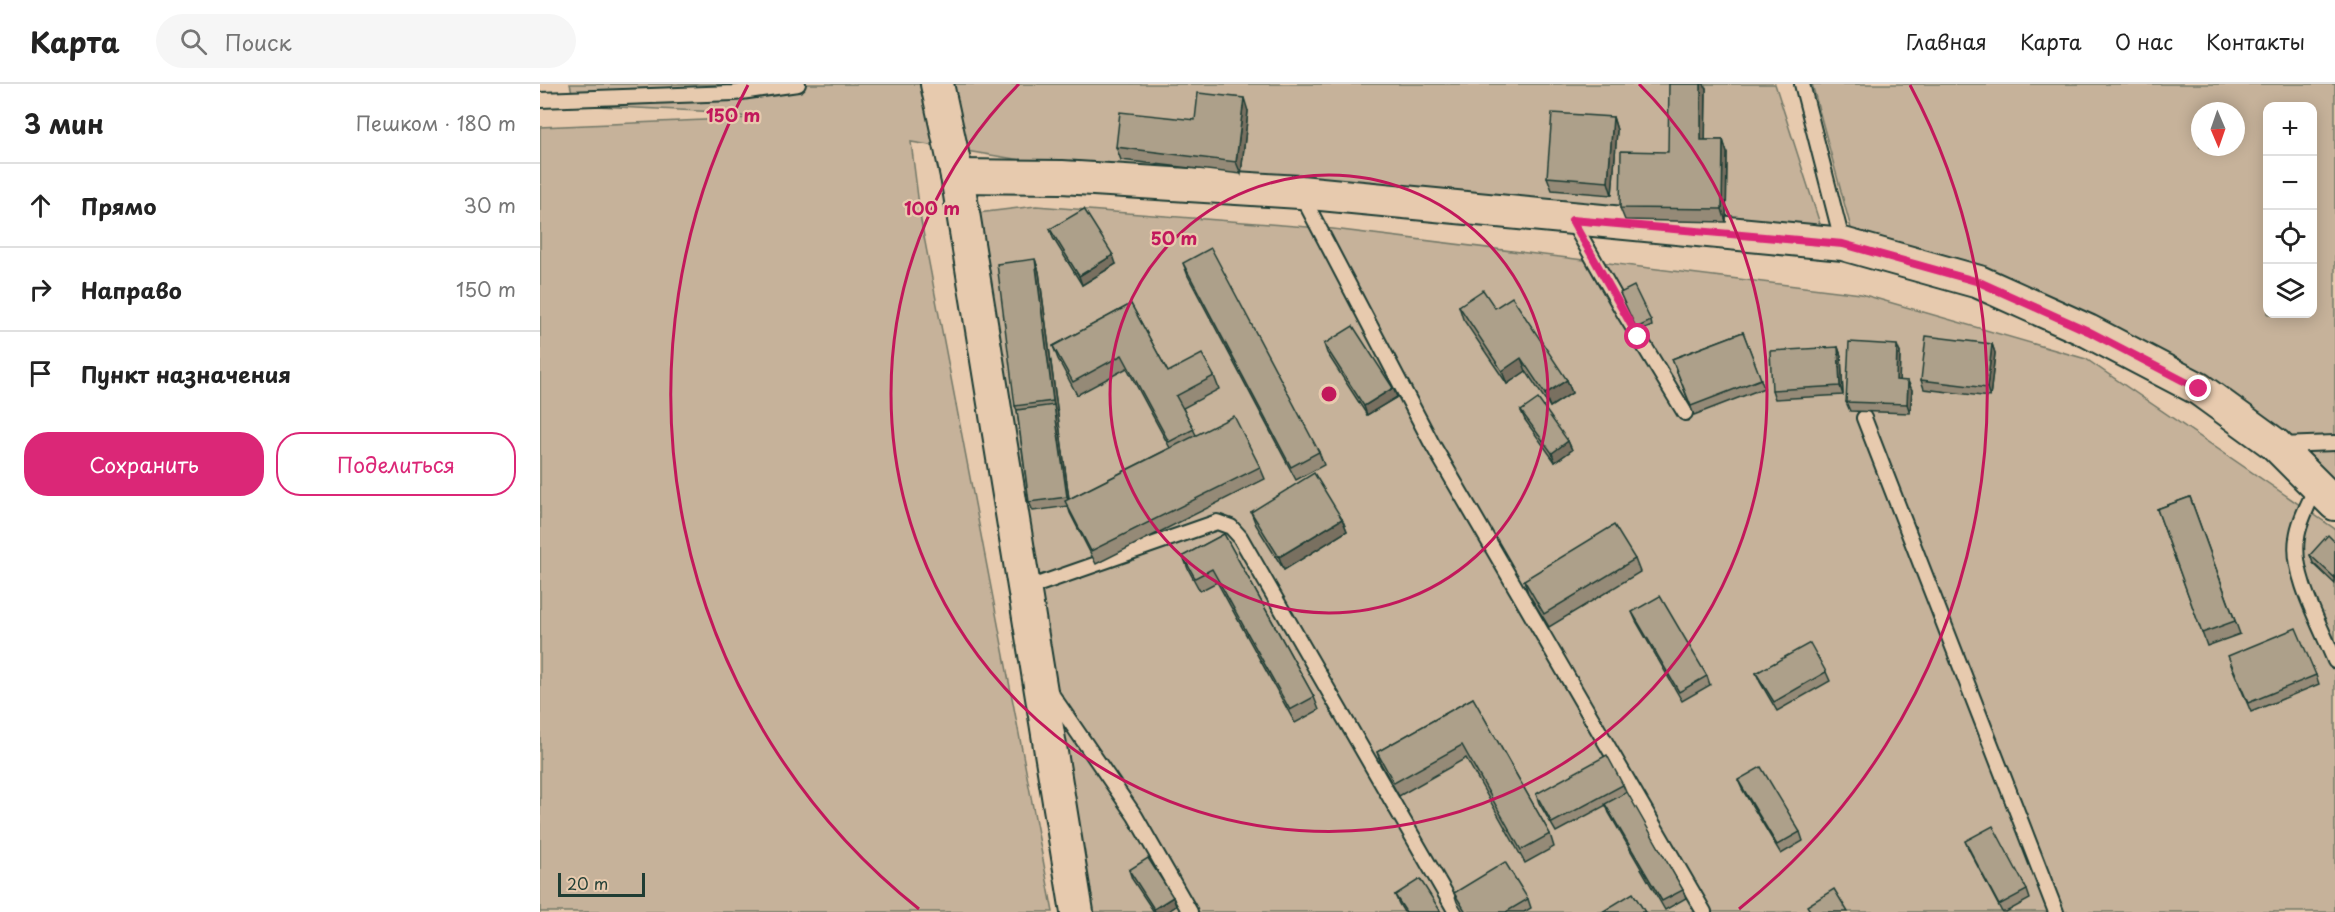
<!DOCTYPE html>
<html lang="ru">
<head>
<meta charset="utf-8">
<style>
  body { margin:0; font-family:"Playpen Sans",sans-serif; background:#f6f6f6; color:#222 }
  .controls { position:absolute; right:18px; top:18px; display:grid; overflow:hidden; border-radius:12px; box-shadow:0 3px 15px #0003 }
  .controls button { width:54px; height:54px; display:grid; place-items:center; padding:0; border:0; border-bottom:2px solid #e0e0e0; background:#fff; color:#222; font:30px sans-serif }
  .compass { position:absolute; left:1651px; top:18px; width:54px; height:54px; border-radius:50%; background:#fff; box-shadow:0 3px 15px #0003; rotate:178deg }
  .scale { position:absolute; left:18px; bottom:15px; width:87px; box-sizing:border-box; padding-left:6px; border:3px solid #1f3d34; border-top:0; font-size:16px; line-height:21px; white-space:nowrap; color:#1f3d34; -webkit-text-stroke:4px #e7caae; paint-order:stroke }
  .stop { position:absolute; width:18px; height:18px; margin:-14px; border:4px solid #db2777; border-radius:50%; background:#fff }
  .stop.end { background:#db2777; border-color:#fff; box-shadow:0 2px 6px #0008 }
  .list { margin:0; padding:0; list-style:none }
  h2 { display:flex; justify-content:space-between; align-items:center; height:78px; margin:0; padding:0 24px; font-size:26px }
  h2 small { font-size:20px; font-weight:400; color:#767676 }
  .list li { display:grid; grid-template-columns:39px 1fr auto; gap:18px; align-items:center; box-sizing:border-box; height:84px; padding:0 24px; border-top:2px solid #e0e0e0 }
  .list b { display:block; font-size:22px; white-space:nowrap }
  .list em { font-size:20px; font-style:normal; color:#767676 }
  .actions { display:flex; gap:12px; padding:18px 24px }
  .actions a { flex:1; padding:14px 0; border:2px solid #db2777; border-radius:24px; text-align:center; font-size:21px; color:#db2777 }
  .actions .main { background:#db2777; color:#fff }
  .icon { flex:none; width:33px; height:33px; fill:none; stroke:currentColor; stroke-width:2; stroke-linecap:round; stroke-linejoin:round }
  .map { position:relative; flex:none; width:1795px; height:828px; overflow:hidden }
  header { display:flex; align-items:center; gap:36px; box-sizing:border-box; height:84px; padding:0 30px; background:#fff; border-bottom:2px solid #e0e0e0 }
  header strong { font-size:28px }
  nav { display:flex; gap:33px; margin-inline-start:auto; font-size:21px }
  .search { width:420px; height:54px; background:#f6f6f6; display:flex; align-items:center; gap:15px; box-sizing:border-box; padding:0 21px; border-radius:33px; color:#767676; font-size:22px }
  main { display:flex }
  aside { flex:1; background:#fff }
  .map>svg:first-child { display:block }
  .green { fill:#c6b29a; stroke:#727867; stroke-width:1.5; fill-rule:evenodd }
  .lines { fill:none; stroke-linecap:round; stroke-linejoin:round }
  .service-casing { stroke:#1f3d34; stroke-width:18 }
  .tertiary-casing { stroke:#1f3d34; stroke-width:36 }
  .service { stroke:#e7caae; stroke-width:14 }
  .tertiary { stroke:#e7caae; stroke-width:32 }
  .wall { fill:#958a77; stroke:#1f3d34; stroke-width:1.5 }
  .shaded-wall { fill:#797061; stroke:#1f3d34; stroke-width:1.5 }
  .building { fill:#ada08a; stroke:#1f3d34; stroke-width:1.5 }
  .route { stroke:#db2777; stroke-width:8 }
  .ring { fill:none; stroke:#c2185b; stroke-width:3 }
  .centre { fill:#c2185b; stroke:#e7caae; stroke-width:3 }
  .ring-label { font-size:18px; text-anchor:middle; font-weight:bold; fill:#c2185b; stroke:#e7caae; stroke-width:4.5; stroke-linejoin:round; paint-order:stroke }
</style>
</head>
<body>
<header>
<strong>Карта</strong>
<div class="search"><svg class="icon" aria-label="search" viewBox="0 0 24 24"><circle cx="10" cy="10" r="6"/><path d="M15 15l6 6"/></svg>Поиск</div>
<nav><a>Главная</a><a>Карта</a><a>О нас</a><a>Контакты</a></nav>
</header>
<main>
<aside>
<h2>3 мин<small>Пешком · 180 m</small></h2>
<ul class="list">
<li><svg class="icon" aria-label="ahead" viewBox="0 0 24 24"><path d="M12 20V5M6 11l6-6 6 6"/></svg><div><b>Прямо</b></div><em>30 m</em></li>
<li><svg class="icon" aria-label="right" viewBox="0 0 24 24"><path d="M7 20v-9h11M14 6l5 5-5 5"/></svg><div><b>Направо</b></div><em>150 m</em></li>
<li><svg class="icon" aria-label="arrive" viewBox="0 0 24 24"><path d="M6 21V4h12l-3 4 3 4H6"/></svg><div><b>Пункт назначения</b></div></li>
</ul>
<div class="actions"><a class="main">Сохранить</a><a>Поделиться</a></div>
</aside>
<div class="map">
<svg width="1795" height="828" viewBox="0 0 1795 828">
  <rect width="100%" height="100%" fill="#e7caae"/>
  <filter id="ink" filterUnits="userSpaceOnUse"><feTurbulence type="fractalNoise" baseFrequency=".0167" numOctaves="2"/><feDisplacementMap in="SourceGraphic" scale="12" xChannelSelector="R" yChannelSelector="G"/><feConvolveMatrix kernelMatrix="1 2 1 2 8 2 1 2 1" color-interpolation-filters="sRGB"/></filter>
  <g filter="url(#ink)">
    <g class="green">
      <polygon points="30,0 1235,0 1281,143 1231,156 481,76 371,58 381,137 513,828 0,828 0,43 212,34 180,28 35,21"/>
      <path d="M1272,0H1795V433L1653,308L1416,193L1319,174ZM1728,22H1772V230H1728ZM1660,27H1696V63H1660Z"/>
      <polygon points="496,122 793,145 1321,210 1546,275 1795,445 1795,828 543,828 438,129"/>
    </g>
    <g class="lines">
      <g class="service-casing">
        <g id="service">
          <polyline points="1262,0 1303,160"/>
          <polyline points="0,16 194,9 258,0"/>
          <polyline points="760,108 891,358 1164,828"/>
          <polyline points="1032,137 1083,227 1145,329"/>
          <polyline points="1324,334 1516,828"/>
          <polyline points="1740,361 1795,359"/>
          <path d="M1777,401C1770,418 1759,436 1757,454C1751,491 1781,542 1795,577"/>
          <polyline points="485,505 677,438 691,443 700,453 916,828"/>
          <polyline points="510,608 595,732 650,828"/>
        </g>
      </g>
      <g class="tertiary-casing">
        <g id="tertiary">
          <polyline points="397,0 417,92 537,828"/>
          <polyline points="417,92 522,93 760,108 1303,160 1439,198 1548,247 1659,305 1736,361 1795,420"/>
        </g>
      </g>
      <use href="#service" class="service"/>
      <use href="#tertiary" class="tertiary"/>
    </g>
    <g class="wall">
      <polygon points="1166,5 1165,56 1183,56 1187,69 1186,138 1085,136 1080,124 1128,68"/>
      <polygon points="708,27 701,90 581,76 576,63 655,36"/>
      <polygon points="1073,33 1077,46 1072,111 1012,106 1007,93"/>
      <polygon points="510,145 576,180 542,201 513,154"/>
      <polygon points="495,175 499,188 529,415 630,364 587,284 537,311 518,275 513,262 591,220 628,288 674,292 679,305 643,324 656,351 720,383 725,395 556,480 530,429 528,422 493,427 489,418 477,326 475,322"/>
      <polygon points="643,179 779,368 784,381 756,396 648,192"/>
      <polygon points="1080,209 1111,237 1112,242 1098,248"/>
      <polygon points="919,222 955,224 1027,296 1032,309 1010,323 986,287 967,300 923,235"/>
      <polygon points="1203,248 1224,304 1154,331 1132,275"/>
      <polygon points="784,260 857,313 827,331 787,269"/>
      <polygon points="1452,260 1455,269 1450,313 1384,305 1381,296"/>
      <polygon points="1298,263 1301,272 1303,311 1235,315 1232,306"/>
      <polygon points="1360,269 1359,296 1372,306 1370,329 1310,327 1306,318"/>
      <polygon points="981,327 1028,357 1032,366 1015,378 985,336"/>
      <polygon points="1650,413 1700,550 1667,562 1617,425"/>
      <polygon points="711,428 802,435 807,447 744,486 716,441"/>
      <polygon points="684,450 774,613 779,626 755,639 677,498 660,507 648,485 643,472"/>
      <polygon points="1795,458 1795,500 1773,479 1770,471"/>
      <polygon points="1095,475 1100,488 1009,543 988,509 984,496"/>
      <polygon points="1092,528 1167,592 1170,601 1142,617 1096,537"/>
      <polygon points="1691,581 1776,591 1779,600 1711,628"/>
      <polygon points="1286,588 1290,597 1237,627 1220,598 1216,589"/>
      <polygon points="933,614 1010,750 1014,763 985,779 926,674 859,712 841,680 837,668"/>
      <polygon points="1198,696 1260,748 1263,757 1241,770 1202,705"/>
      <polygon points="1083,701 1086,708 1143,806 1146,814 1125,826 1069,729 1066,721 1016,748 999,719 996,710"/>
      <polygon points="1425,757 1487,806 1490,815 1466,828 1462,828 1429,766"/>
      <polygon points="589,786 633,813 636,822 627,828 614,828 592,795"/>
      <polygon points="914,809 988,815 991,824 984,828 923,828 917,818"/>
      <polygon points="855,811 901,828 864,828 859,820"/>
    </g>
    <g class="shaded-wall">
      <polygon points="1161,0 1164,0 1166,5 1165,68 1161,56"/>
      <polygon points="704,14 708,27 701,90 696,78"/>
      <polygon points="1073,33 1077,46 1072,111 1068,98"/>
      <polygon points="1183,56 1187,69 1186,138 1182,125"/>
      <polygon points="573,171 576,180 542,201 539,192"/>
      <polygon points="495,175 499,188 530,422 527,413 514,321 513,317"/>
      <polygon points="1452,260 1455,269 1450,313 1447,304"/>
      <polygon points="1357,261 1360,269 1359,305 1356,296"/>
      <polygon points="1298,263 1301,272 1303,311 1300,302"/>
      <polygon points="981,274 986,287 967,300 962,287"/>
      <polygon points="1027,296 1032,309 1010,323 1005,310"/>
      <polygon points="1368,297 1372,306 1370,329 1367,320"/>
      <polygon points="853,304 857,313 827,331 824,322"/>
      <polygon points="1028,357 1032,366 1015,378 1012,369"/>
      <polygon points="802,435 807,447 744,486 739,473"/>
      <polygon points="633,813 636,822 627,828 615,828 614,825"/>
    </g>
    <g class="building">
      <polygon points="1129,0 1161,0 1161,56 1183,56 1182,125 1080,124 1081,67 1128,68"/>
      <polygon points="658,9 704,14 696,78 576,63 580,28 655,36"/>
      <polygon points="1012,29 1073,33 1068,98 1007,93"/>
      <polygon points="544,125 573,171 539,192 510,145"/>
      <polygon points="671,164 779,368 751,383 643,179"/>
      <polygon points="495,175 513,317 475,322 457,180"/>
      <polygon points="1094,202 1111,237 1096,244 1080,209"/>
      <polygon points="943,206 955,224 972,213 1027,296 1005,310 981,274 962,287 919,222"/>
      <polygon points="591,220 628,288 662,270 674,292 636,312 654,345 629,358 582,271 533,298 513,262"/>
      <polygon points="813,242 853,304 824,322 784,260"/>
      <polygon points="1203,248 1221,295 1151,322 1132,275"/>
      <polygon points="1386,252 1452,260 1447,304 1381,296"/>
      <polygon points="1309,258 1357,261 1356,296 1368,297 1367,320 1306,318"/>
      <polygon points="1298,263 1300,302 1232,306 1230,267"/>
      <polygon points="998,315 1028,357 1012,369 981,327"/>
      <polygon points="514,321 527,413 489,418 477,326"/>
      <polygon points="694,332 720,383 551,467 525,417"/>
      <polygon points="774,389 802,435 739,473 711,428"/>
      <polygon points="1650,413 1695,537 1662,549 1617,425"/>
      <polygon points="1074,441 1095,475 1004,530 984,496"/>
      <polygon points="684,450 774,613 750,626 672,485 655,494 643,472"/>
      <polygon points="1788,451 1795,458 1795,494 1770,471"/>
      <polygon points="1120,512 1167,592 1139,608 1092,528"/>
      <polygon points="1756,544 1776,591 1708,619 1688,572"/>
      <polygon points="1270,559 1286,588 1234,618 1216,589"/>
      <polygon points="933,614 1010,750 981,766 922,661 854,699 837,668"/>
      <polygon points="1067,671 1083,701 1012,739 996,710"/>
      <polygon points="1221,683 1260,748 1237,761 1198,696"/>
      <polygon points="1087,708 1143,806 1122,817 1065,720"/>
      <polygon points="1453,742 1487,806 1459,821 1425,757"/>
      <polygon points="608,774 633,813 614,825 589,786"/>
      <polygon points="965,778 988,815 966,828 926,828 914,809"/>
      <polygon points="880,795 901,828 866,828 855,811"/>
      <polygon points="1294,805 1308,828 1271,828 1267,822"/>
      <polygon points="1093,809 1105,828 1062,828"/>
    </g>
  </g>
  <g class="lines" filter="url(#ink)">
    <polyline class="route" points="1098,253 1032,136 1303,160 1439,198 1548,247 1659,305"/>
  </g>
  <g class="ring">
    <circle cx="789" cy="310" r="219"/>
    <path d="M1099 0A438 438 0 1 1 479 0"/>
    <path d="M379 825A658 658 0 0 1 208 1M1370 1A658 658 0 0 1 1199 825"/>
  </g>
  <circle cx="789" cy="310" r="9" class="centre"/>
  <g class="ring-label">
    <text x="193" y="38">150 m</text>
    <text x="392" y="131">100 m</text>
    <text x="634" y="161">50 m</text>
  </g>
</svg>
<div class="controls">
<button>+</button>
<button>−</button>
<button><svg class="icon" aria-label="locate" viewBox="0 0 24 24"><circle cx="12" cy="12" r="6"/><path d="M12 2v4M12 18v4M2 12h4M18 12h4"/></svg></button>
<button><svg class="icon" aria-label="layers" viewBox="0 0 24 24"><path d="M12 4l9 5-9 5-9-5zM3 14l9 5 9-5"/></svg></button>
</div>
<svg class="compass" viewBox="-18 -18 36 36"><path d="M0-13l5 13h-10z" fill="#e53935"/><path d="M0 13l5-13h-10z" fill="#767676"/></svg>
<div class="scale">20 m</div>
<div class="stop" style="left:1098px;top:253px"></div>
<div class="stop end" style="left:1659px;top:305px"></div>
</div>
</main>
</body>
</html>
